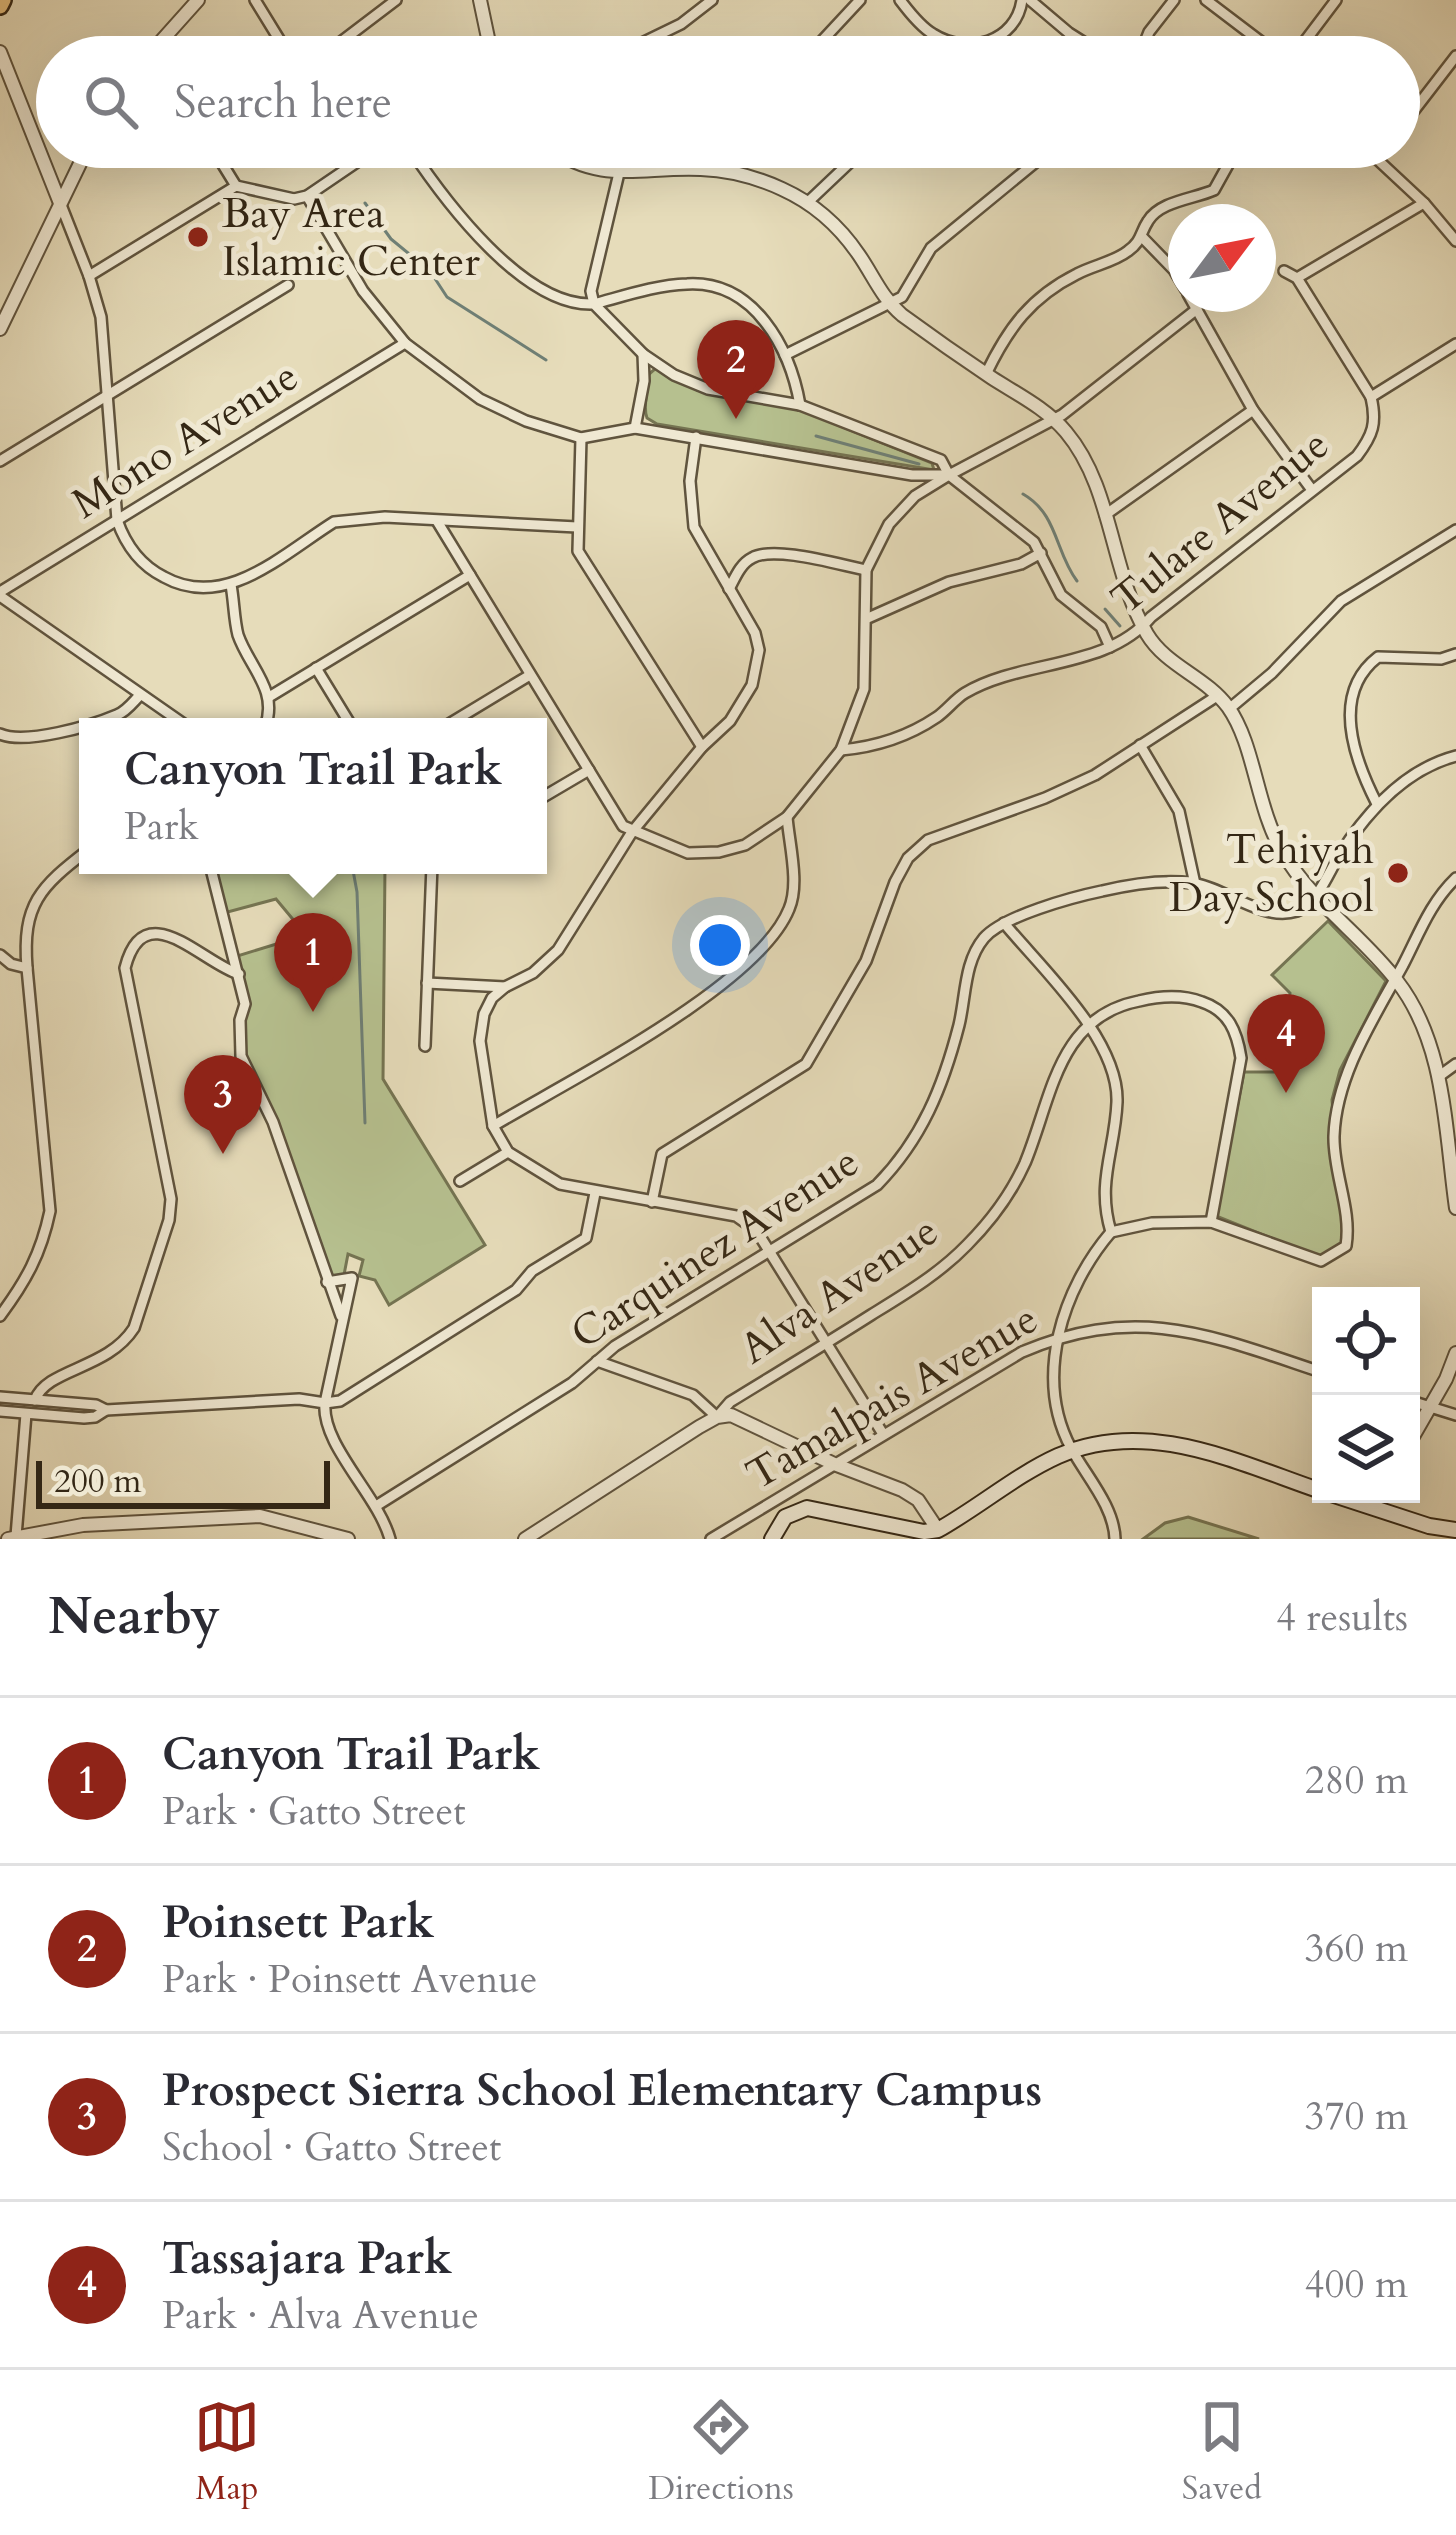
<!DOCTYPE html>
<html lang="en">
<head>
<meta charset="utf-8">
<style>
  body { margin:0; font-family:Cardo,serif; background:#f2f2f3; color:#2b2b33 }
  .controls { position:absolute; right:36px; bottom:36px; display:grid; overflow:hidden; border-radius:0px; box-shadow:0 12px 48px #0002 }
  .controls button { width:108px; height:108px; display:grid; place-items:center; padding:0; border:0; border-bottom:3px solid #e1e1e2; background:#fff; color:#2b2b33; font:60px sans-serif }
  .compass { position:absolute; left:1168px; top:204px; width:108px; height:108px; border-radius:50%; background:#fff; box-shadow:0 12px 48px #0002; rotate:58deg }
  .scale { position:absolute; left:36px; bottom:30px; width:294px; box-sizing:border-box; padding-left:12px; border:6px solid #342715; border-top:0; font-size:33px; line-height:42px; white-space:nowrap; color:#342715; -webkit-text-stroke:9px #efe8d2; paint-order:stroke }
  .you { position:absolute; left:720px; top:945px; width:42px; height:42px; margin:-30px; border:9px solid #fff; border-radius:50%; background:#1a73e8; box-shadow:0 0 0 18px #1a73e833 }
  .badge { display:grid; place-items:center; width:78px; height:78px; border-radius:50%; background:#8f2418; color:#fff; font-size:39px; font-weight:700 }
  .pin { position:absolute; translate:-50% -99px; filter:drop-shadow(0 3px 6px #0008) }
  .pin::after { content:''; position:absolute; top:63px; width:42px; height:36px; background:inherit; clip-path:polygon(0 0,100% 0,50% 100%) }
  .popup { position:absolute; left:79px; top:718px; width:468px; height:156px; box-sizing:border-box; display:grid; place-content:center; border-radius:0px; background:#fff; filter:drop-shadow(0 3px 9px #0005); font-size:39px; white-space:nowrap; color:#7c7c81 }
  .popup b { font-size:45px; color:#2b2b33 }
  .popup::after { content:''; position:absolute; left:50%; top:100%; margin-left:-24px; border:24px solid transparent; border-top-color:#fff }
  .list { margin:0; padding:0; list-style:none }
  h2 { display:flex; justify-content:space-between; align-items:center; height:156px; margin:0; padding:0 48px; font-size:51px }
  h2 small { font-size:39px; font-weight:400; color:#7c7c81 }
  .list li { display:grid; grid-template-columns:78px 1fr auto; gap:36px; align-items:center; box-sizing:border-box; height:168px; padding:0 48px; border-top:3px solid #e1e1e2 }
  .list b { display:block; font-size:45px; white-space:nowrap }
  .list p { margin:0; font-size:39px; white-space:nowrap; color:#7c7c81 }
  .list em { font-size:39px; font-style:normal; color:#7c7c81 }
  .icon { flex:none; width:66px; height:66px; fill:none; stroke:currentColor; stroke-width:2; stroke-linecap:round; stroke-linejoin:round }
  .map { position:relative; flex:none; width:1456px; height:1539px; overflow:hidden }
  .search { position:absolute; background:#fff; box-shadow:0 12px 48px #0002; left:36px; right:36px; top:36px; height:132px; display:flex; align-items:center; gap:30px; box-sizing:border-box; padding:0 42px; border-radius:66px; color:#7c7c81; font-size:45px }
  .sheet { height:828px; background:#fff }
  nav { display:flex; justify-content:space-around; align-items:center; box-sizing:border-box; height:168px; border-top:3px solid #e1e1e2; background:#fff; font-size:33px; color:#7c7c81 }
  nav a { display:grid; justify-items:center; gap:6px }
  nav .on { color:#8f2418 }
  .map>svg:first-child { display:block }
  .green { fill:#b6c08f; stroke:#757452; stroke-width:3 }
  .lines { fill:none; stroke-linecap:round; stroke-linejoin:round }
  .stream { stroke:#6f7f75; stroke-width:3 }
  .minor-casing { stroke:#60543e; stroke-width:14 }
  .tertiary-casing { stroke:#60543e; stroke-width:16 }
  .secondary-casing { stroke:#342715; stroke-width:18 }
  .primary-casing { stroke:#342715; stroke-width:20 }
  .minor { stroke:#efe8d2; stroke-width:9 }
  .tertiary { stroke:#efe8d2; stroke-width:12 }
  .secondary { stroke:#efe8d2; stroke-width:14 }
  .primary { stroke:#e3be7d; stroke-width:15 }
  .poi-dot { fill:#8f2418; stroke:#efe8d2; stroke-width:4.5 }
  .labels { text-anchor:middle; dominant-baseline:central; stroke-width:10; stroke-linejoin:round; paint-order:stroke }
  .poi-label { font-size:42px; fill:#342715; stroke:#efe8d2; text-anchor:start }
  .street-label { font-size:42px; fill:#342715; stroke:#efe8d2 }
</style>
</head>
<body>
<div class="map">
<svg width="1456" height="1539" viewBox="0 0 1456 1539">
  <rect width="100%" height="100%" fill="#e6dcba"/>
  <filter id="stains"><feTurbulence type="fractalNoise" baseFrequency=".00167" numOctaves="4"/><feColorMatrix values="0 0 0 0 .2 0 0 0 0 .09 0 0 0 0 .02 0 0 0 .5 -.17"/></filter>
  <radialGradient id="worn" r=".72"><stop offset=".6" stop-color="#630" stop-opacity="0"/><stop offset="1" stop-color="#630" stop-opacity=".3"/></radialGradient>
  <g class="green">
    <path d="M656,368L697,390L801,410L932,463L934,470L657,424L647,418C642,406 649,389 648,375Z"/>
    <polygon points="208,865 385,865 383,1079 485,1245 389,1305 375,1280 359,1276 363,1260 348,1254 343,1280 327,1282 275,1129 241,1056 245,1004 234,957 306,935 276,899 224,913"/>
    <polygon points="1328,921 1386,981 1340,1070 1332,1100 1344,1243 1330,1256 1314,1255 1216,1216 1244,1072 1295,1072 1295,1017 1289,1008 1290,993 1272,975"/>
    <polygon points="1188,1517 1259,1539 1143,1539 1165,1523"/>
  </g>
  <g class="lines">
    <g class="stream">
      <polyline points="1012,38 1034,57"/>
      <polyline points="365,203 391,239 430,271 447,297 546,360"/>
      <polyline points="816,436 919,464"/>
      <path d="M1023,494C1058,514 1055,552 1077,581"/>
      <polyline points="1105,609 1120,626"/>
      <polyline points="352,865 357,892 365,1123"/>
    </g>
    <g class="minor-casing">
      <g id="minor">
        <polyline points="255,0 290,57"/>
        <path d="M900,0C909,12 921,27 933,34C968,56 1016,42 1022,0"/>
        <polyline points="1030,0 1069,33 1107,57"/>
        <polyline points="1206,0 1281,57"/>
        <polyline points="321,57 396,0"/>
        <polyline points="613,57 681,24 712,0"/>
        <polyline points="807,57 860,0"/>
        <polyline points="1139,57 1149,32 1174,0"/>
        <polyline points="1293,57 1336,0"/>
        <polyline points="1399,130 1456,56"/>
        <polyline points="212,147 236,186"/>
        <path d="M409,147C444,200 524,308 594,304L643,354L674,375L708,389L800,405L941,460L949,475"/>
        <polyline points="1364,147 1424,203 1456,241"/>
        <polyline points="669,169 671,156 680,147"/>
        <path d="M619,173L591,291L594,304C624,296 656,285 687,284C754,280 790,348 800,405"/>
        <polyline points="307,196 363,291 405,343 480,399 526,421 581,438 635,428 912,475 949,475 1034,542 1061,595 1101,627 1110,647"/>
        <polyline points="807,203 866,147"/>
        <path d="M61,205L89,276L101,317L117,520C126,546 140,565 164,577C225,611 283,554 334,522L385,517L577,527"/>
        <polyline points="1143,238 1174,270 1186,290"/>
        <polyline points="1284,271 1297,278 1371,397"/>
        <polyline points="89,276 236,186 294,199 307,196 379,147"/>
        <polyline points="1297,278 1424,203"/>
        <polyline points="1188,294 1253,410 1312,490"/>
        <polyline points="785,355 902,297 931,248 1054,147"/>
        <path d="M986,374C1008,328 1031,297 1077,274C1094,265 1114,262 1128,251C1142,241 1140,233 1148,221C1160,201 1194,199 1214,190L1234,154L1245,147"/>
        <polyline points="635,428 644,381 643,354"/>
        <polyline points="696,437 690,481 694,527 755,633 759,650 752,685 730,721 702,747 632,832 558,950 533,973 505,987 492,998 484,1014 480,1041 493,1126 508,1152 560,1184 736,1216 756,1230 883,1434"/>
        <polyline points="581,438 578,551 702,747"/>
        <polyline points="0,461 288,285"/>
        <polyline points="1105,515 1253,410"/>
        <polyline points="437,521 623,826 688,853 719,852 745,845 787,817 841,750 864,689 866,570 889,524 915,496 949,475 1062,415 1197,309"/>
        <path d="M231,585C234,601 234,620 238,635C249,667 279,690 265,727"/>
        <path d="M729,589C735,578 740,564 752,558C774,545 840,565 866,570"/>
        <polyline points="0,592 405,343"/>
        <polyline points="0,596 188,727"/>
        <polyline points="868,618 949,582 1021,564 1041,553"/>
        <polyline points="316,668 352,727"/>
        <polyline points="269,697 470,575"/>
        <polyline points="1229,709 1272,673 1341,601 1456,530"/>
        <polyline points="444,727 530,675"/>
        <path d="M0,734C25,745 91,726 117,715C127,711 133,702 140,695"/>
        <polyline points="1140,745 1179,811 1195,884"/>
        <path d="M841,750C875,747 909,736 937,717C947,710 955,699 965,693C1022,659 1106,670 1151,617L1357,456C1373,435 1377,423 1371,397L1456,344"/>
        <polyline points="538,800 589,770"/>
        <path d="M1377,804C1354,759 1330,694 1378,657L1441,659L1456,654"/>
        <polyline points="210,865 245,1004 240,1020 241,1056 273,1122 341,1316"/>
        <path d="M1004,923C1042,969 1119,1039 1117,1102C1115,1151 1096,1182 1111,1232C1063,1288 1033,1377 1071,1448C1086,1476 1114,1506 1115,1539"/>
        <path d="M0,955L11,964L27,968L50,1211C41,1254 26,1281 0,1316"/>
        <path d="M27,968C22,904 40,887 88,850"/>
        <polyline points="427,983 505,987"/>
        <polyline points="425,1046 432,865"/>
        <polyline points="1438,1077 1456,1064"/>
        <path d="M493,1126C568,1081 758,986 789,909C800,884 789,843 787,817"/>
        <polyline points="460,1181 508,1152"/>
        <polyline points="652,1202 662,1154 806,1064 866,961 895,882 908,858 928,840 1045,798 1095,775 1217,696"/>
        <path d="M1111,1232L1152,1223L1211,1222L1321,1261L1346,1246C1352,1209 1333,1173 1334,1136C1336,1075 1374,1018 1403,965C1419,934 1430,903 1456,878"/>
        <polyline points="327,1282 352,1278 325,1403 340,1401 516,1290 532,1271 586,1238 595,1193"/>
        <path d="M597,1361L693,1395L717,1417L730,1402C777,1373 824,1345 871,1315C905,1294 939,1274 967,1245C990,1222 1012,1192 1025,1163C1052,1098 1057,1017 1139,1001C1160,996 1181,994 1202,1002C1229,1011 1237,1032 1241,1058L1211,1222"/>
        <path d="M0,1397L96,1405L106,1410L299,1399L325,1403C321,1445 378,1495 390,1539"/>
        <path d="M35,1400C47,1368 107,1370 134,1328L169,1220L171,1199L125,968C144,893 202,963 239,974"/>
        <polyline points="1411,1401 1456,1415"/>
        <polyline points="0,1411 84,1418 95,1417 106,1410"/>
        <path d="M376,1506L572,1383L615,1346L877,1185C922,1139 943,1087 959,1025C966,996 964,962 984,938C1003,916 1073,897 1102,891C1131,884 1162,879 1192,883C1226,888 1262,922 1297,911C1317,905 1329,871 1340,854C1367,812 1406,769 1456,756"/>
        <polyline points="16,1536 26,1414"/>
        <path d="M711,1539L1022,1352C1137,1303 1210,1335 1321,1372"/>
      </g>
    </g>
    <g class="tertiary-casing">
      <g id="tertiary">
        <polyline points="480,0 492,57"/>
        <polyline points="0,52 60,203"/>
        <polyline points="147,57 198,0"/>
        <path d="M549,147C601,185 642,166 701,169C729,170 756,177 782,189C813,203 840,227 859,255C874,277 882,298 902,315C932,337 962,358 992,378C1017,394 1047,409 1066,432C1113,488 1110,570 1147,634C1166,666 1206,677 1228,707C1255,745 1256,806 1282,851C1311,902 1362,935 1397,981C1446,1044 1445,1131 1456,1208"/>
        <polyline points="0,329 88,147"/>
        <polyline points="1411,1440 1446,1379 1456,1353"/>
        <polyline points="8,1539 83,1525 260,1516 348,1539"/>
        <polyline points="525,1539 699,1427 717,1417 731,1415 834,1464 902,1490 918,1500 938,1530"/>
      </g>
    </g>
    <g class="secondary-casing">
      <g id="secondary">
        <polyline points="1331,1494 1429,1526 1456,1530"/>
        <path d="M772,1539L785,1517L807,1508L924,1532L938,1530C979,1507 1016,1475 1058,1456C1147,1417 1236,1462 1321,1491"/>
      </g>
    </g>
    <g class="primary-casing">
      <polyline id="primary" points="0,6 3,0"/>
    </g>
    <use href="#minor" class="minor"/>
    <use href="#tertiary" class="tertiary"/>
    <use href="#secondary" class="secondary"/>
    <use href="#primary" class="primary"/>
  </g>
  <g class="poi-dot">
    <circle cx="198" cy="237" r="12"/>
    <circle cx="1398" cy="873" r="12"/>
  </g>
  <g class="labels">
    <g class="poi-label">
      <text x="222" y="213">Bay Area<tspan x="222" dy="48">Islamic Center</tspan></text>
      <text x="1374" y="849" text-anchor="end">Tehiyah<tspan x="1374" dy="48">Day School</tspan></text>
    </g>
    <g class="street-label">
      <text transform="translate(185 440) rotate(-32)">Mono Avenue</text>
      <text transform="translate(1220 522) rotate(-39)">Tulare Avenue</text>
      <text transform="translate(715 1248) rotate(-33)">Carquinez Avenue</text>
      <text transform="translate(839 1290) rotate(-34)">Alva Avenue</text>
      <text transform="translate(892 1397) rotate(-30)">Tamalpais Avenue</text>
    </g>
  </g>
  <rect width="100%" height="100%" filter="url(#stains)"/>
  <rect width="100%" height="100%" fill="url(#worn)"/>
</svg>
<div class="controls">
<button><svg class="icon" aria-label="locate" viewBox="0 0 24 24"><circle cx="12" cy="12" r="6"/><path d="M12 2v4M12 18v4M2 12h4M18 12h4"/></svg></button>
<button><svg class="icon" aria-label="layers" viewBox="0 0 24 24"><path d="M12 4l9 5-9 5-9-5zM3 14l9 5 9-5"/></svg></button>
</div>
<svg class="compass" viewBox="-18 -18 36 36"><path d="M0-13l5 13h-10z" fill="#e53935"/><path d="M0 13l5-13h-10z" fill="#7c7c81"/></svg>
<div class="scale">200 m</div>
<div class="you"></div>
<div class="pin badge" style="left:313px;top:1012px">1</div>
<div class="popup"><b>Canyon Trail Park</b>Park</div>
<div class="pin badge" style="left:736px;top:419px">2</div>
<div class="pin badge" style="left:223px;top:1154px">3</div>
<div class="pin badge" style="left:1286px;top:1093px">4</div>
<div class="search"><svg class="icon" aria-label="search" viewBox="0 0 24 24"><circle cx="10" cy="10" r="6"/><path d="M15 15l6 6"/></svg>Search here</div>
</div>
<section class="sheet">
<h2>Nearby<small>4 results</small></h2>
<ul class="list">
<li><span class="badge">1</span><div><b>Canyon Trail Park</b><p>Park · Gatto Street</p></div><em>280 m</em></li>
<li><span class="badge">2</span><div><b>Poinsett Park</b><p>Park · Poinsett Avenue</p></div><em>360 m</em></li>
<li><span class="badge">3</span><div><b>Prospect Sierra School Elementary Campus</b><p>School · Gatto Street</p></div><em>370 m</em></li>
<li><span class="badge">4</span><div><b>Tassajara Park</b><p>Park · Alva Avenue</p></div><em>400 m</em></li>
</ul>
</section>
<nav>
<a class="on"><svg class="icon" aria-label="map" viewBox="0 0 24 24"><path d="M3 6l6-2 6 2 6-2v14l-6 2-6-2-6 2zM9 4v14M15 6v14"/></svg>Map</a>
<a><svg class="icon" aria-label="directions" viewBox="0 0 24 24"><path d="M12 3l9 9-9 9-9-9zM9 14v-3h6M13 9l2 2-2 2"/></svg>Directions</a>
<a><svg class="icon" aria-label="saved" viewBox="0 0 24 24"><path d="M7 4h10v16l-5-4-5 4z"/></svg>Saved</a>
</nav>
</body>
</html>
